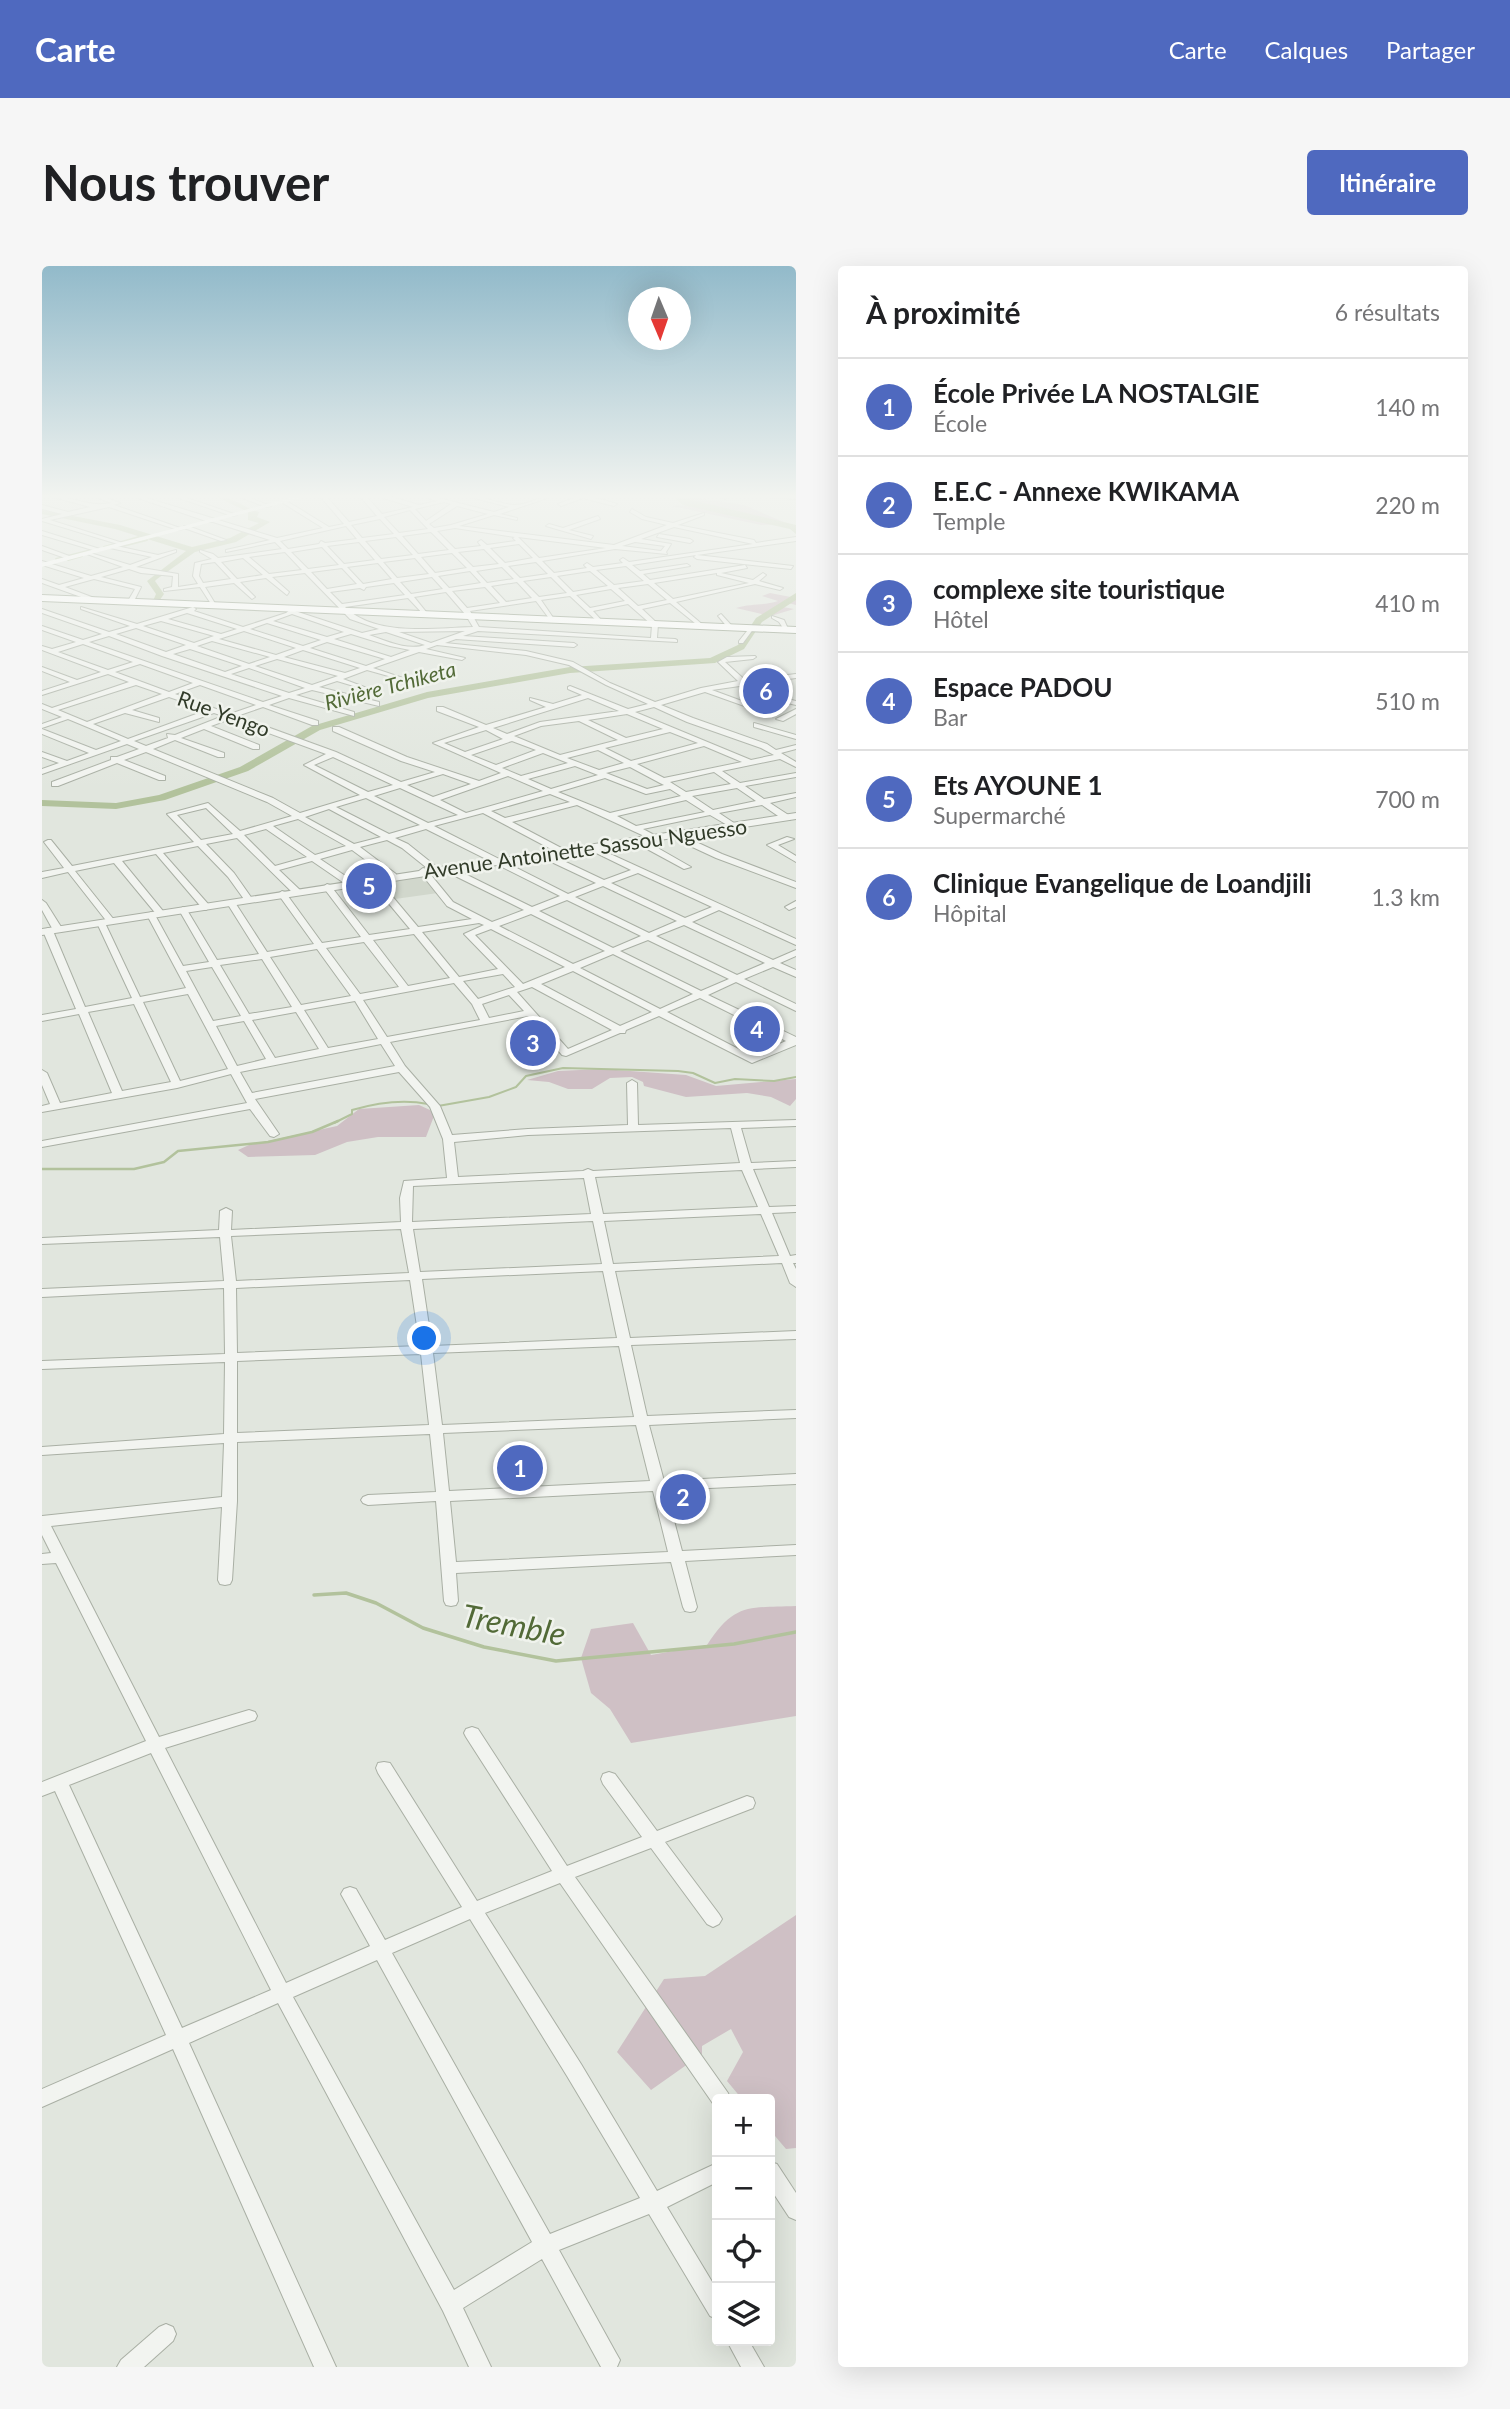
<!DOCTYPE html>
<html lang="fr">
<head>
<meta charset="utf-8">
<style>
  body { margin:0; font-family:Lato,sans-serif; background:#f6f6f6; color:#202124 }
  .controls { position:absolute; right:21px; bottom:21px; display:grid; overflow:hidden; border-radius:7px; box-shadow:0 7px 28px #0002 }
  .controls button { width:63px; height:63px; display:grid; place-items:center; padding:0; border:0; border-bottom:2px solid #e0e0e0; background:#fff; color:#202124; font:35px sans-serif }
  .compass { position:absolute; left:586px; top:21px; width:63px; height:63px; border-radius:50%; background:#fff; box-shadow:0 7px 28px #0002; rotate:178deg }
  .you { position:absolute; left:383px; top:1073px; width:24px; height:24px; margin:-18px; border:5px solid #fff; border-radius:50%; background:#1a73e8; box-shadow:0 0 0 10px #1a73e833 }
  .badge { display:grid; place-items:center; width:46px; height:46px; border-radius:50%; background:#4f69bf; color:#fff; font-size:23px; font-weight:700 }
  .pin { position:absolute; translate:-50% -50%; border:4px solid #fff; box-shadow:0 2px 7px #0006 }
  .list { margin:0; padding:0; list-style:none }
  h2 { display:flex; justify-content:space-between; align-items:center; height:91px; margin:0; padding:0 28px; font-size:30px }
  h2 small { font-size:23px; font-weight:400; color:#757577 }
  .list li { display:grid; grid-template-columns:46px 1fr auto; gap:21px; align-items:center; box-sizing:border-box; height:98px; padding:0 28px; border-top:2px solid #e0e0e0 }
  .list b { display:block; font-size:26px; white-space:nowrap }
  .list p { margin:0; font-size:23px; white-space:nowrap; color:#757577 }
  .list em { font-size:23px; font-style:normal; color:#757577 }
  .icon { flex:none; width:38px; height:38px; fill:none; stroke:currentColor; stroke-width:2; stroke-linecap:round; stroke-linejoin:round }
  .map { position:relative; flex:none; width:754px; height:2101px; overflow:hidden; border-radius:7px }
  header { display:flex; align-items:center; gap:42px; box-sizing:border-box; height:98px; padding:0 35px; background:#4f69bf; color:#fff }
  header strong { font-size:33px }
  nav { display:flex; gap:38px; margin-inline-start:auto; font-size:24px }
  .intro { display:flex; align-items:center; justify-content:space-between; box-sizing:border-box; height:168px; padding:0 42px }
  h1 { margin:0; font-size:49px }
  .button { padding:18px 32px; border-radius:7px; background:#4f69bf; color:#fff; font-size:24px; font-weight:700 }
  main { display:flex; gap:42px; padding:0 42px }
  aside { flex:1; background:#fff; border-radius:7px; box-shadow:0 7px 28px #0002 }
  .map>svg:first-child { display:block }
  .built { fill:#d1d7cc }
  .green { fill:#cfc0c5 }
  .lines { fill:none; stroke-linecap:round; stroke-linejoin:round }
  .stream-far2 { stroke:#b2c29c; stroke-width:2 }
  .stream-far1 { stroke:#b2c29c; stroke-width:2.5 }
  .stream { stroke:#b2c29c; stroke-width:3.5 }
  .river { fill:#b2c29c; fill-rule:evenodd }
  .minor-casing { stroke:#a9afa4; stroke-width:2 }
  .tertiary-casing { stroke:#a9afa4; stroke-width:2 }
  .trunk-casing { stroke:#909b87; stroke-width:2 }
  .minor { fill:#f2f4f0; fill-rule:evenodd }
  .tertiary { fill:#f2f4f0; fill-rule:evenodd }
  .secondary { fill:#fff; fill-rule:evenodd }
  .trunk { fill:#fff; fill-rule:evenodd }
  .labels { text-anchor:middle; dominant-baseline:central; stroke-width:5; stroke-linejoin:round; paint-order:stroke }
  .far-water-label { font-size:21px; font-style:italic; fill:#526a37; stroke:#f0f3ed }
  .far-street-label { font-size:21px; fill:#313b29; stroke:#f0f3ed }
  .near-water-label { font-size:32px; font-style:italic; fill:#526a37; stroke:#f0f3ed }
</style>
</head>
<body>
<header>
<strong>Carte</strong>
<nav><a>Carte</a><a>Calques</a><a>Partager</a></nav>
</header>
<div class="intro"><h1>Nous trouver</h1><a class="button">Itinéraire</a></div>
<main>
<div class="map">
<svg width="754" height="2101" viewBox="0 0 754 2101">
  <rect width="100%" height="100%" fill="#e1e6de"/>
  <polygon class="built" points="383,610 396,627 353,633 340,616"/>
  <g class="green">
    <polygon points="634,229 702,239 744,257 646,237"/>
    <polygon points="651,239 737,258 719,259 630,240"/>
    <path d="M728,327L754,332V339L746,337L741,341L752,343L729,350L694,342C709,337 721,340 736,335L720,330Z"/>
    <polygon points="560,803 644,809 674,820 754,813 754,833 748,840 729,831 705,827 644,831 602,820 601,816 590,811 568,812 550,823 526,823 507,816 485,814 516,805"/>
    <polygon points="377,839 388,844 392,850 384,871 336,871 305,876 273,889 206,891 196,884 207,879 295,860 317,843"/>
    <path d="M754,1340V1450L589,1477L568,1443L549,1427L539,1392L549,1363L591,1357L609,1389L665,1379C693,1336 707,1342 754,1340Z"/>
    <polygon points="754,1649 754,1882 744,1883 728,1864 728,1833 700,1833 685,1815 701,1786 689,1763 660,1780 660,1788 609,1824 575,1786 622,1713 663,1710"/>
  </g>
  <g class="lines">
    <g class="stream-far2">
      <polyline points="62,281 100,270"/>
      <polyline points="77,281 105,274"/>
      <polyline points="14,293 49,284"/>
      <polyline points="26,294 40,290"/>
      <polyline points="396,840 447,831 474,821 484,810 521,802 636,805 651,807 673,817 693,813 732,815 754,811"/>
      <path d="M292,857L310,848V844C334,837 361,833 386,838"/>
    </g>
    <polyline class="stream-far1" points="0,903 92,903 122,896 136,885 226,876 270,866 296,855"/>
    <polyline class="stream" points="272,1329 304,1327 334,1337 381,1362 442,1381 514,1395 692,1378 754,1366"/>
    <g class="river">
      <path d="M171,229C189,229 203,243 217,246L215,251L228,256L194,276L153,286L115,313L113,315L122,328L115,338L111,335L114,328L105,315L144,285L73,263L0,248V244L78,259L150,281L188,272L217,257L206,254V246Z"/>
      <polygon points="629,229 754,259 754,268 748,263 641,239"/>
      <polygon points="754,327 754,334 720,356 702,383 673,397 528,407 386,432 278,464 206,505 123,534 74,543 0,540 0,534 74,537 117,529 198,501 270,460 385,426 528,401 668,392 696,379 714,352"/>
    </g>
    <g class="minor-casing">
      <g id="minor">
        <path d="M4,229C27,229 46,242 69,237L48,229H56L78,237L72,239L141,263L136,264L67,241L8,254L84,278L79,279L0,255V253L20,248L0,243V239L26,246L48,241Z"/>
        <path d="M87,229H95L235,272L281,262L241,237L243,234L287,261L302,258L277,229H283L307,256L335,250L317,229H323L340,248L371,241L341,232L343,229L377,239L395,235L376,229H385L452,246L467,241L421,229C438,229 454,237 471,239C485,240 499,229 514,229L458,248L475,252V254L452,249L417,260L572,279L625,259L600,253L588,246L590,243L604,251L631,257L662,247V249L636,259L712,274L714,277L754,271V275L655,289L751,300L749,303L655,293L652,291L654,289L590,299L598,305L645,298L648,300L601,308L608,314L703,299L705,302L679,307L711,314L721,307L724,309L717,315L741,322L738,324L713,318L634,336L661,359V361L659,362L628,337L600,343L616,358L615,372L633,373L635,374V376L436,365L421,370L532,377L535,379L532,381L414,373L403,377L484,385L531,396L568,417L613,436L659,422L696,415L676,396L685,391L713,390L714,391L711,393L683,396L703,414L754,408V412L670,424L708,438L733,430L754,435V439L733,434L708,442L663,426L619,439L651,452L725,478L734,484L754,479V483L739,487L754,496V501L738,493L680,505L698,517L754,507V511L703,520L722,533L754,527V531L728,537L748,550V554H742L720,539L677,547L695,559L696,561L692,563L668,549L601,563L616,571L617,573L613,575L535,539L470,556L525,585L526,587L522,590L441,547L392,560L526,628L554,617L501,592V588H507L562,614L589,604L546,583L553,581L754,673V679L677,644L650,656L731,694L754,684V690L738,697L754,704V711L731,701L702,713L754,738V745L694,716L666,729L754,771V779L710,797L617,750L584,764L583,767H578L524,790L520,789L486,750L348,776L363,800L398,840L410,869L486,863L586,859L585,817L590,814L595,817L596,859L754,854V860L699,862L709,897L754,895V901L711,903L727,941L754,940V946L730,947L748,990L754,989V997H751L754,1003V1021L748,1017L740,997L573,1005L588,1072L754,1065V1073L589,1079L605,1150L754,1144V1152L607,1159L622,1215L754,1208V1218L624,1224L640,1285L754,1279V1289L643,1295L655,1341L653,1345L648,1346L643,1345L641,1341L629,1296L414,1307L416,1335L414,1339L409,1340L404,1339L402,1335L394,1235L326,1239L321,1237L319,1234L321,1231L326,1229L394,1226L388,1168L195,1176V1235L190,1314L188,1318L183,1319L178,1318L176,1314L180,1241L9,1260L117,1471L207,1444L213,1446L215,1450L213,1454L123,1482L244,1717L328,1680L299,1628L302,1623L308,1621L314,1623L343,1674L420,1641L336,1507L334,1502L336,1497L342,1496L348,1497L435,1635L510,1605L424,1471L422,1467L424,1463L430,1461L436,1463L525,1600L600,1571L561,1518L559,1513L561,1508L567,1506L573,1508L615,1565L705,1530L711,1532L713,1537L711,1542L623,1576L677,1648L680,1653L677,1658L671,1661L665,1658L609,1582L533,1611L686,1827L688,1833H675V1840L672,1839L518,1617L443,1647L539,1798L615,1925L675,1897V1916L625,1941L675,2024V2053L668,2050L607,1948L517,1984L574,2087L578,2094L575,2101H559L500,1993L421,2042L449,2101H427L401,2045L236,1737L147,1777L294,2101H272L131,1783L0,1841V1823L124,1769L13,1525L0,1530V1516L104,1475L14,1297L0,1298V1288L9,1287L0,1269V1250L180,1231L182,1177L0,1189V1181L182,1168L183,1096L0,1103V1095L183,1088L182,1022L0,1031V1023L182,1015L178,971L0,978V972L177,964L178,945L184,942L190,945L189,964L359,956L358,932L362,915L405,912L401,873L388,841L357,806L213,833L237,868L232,871L228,870L208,843L0,881V875L205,837L189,808L135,822L0,846V840L8,838L0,819V804L5,807L18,837L70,827L37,748L0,755V749L34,743L1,665L6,662L11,665L43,741L90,732L55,657L59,654L63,657L98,731L144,722L105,649L109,646L113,649L141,700L167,696L137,644L141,641L145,644L175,694L217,688L185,637L189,634L192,635L225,686L272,678L236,628L240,625L243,626L280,677L319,671L281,621L285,618L288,619L327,669L368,663L328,615L327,613L331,610L334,611L376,661L430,653L405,640L377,605L381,602L384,603L411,636L450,656L482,644L401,604V600H407L490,641L518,630L384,563L353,572L366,578L396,602V606H390L360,582L345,574L318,581L354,608V612H348L310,584L278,593L311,615V619H305L270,595L237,604L258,624L259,626L255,629L252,628L195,572L164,578L192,607L211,634L207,637L204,636L186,611L156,580L121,587L167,639L168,641L164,644L161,643L114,588L80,595L121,645L122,647L118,650L115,649L72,597L33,605L73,655L69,658L66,657L26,606L0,612V606L22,602L2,576L6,574H9L30,600L152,576L125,548L166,537L198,565L250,550L225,536L104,486L82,494L123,510V514H117L75,497L16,520H10V516L69,494V491H75L97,483L85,478L0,508V503L17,497L0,491V486L25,495L47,487L0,468V463L54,484L79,475L26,453L0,462V458L20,451L0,443V438L10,442L87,416L66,408L0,429V425L28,416L0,405V401L35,414L59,406L0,384V380L10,383L34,376L0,364V360L41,374L60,368L0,347V343L67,366L88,360L39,343V341L95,358L151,341L154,343L152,345L201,361L244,347L253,340L256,342L253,345L320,367L337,363L308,353L263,307L230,311L247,326L245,329L224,312L198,316L213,331L210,333L192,317L163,321L174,339L171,341L158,321L122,325V323L130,321L131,310L99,307L87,303L59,311L99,321L92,335L89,337L86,335L93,323L52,313L23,321L55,333L53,336L0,317V313L17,319L42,312L0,299V295L49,310L81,301L45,288V286L88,299L110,291L68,282L70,279L116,289L134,284V286L94,301L136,308V321L156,318L151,310L153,297L170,293L158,286V284L171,288L176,292L240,283L233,276L184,286V284L228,274L171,256H167ZM402,236L409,238L384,255L373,243ZM415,240L446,248L409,259L392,262L387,258ZM368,244L386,263L357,267L342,251ZM338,253L352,268L320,272L309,259ZM304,260L315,273L283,277L279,275L277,278L246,283L238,275ZM632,261L711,278L587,296L581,292L578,294L581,297L551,301L545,297L542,299L545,302L512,307L500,295L573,283L625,288L624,286L629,278L599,273ZM413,262L473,271L471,272L474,275L445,279L439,274L436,276L439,280L413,283L395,265ZM389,266L407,284L376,288L360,270ZM354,271L371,289L339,293L323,275ZM476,271L564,282L497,292ZM317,276L333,294L302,298L285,280ZM593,276L623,280L619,285L580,280ZM477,278L491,292L463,297L448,282ZM280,281L297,299L266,303L249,286ZM442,283L457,298L431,301L416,286ZM243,286L260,304L227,308L207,291ZM410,287L425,302L393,307L379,291ZM201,292L221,309L195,313L179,296ZM373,292L387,308L355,312L341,296ZM173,296L189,313L161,317L157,310L159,298ZM494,296L506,308L478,312L466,300ZM336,297L350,313L321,318L305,301ZM584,300L602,315L572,319L554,304ZM460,301L472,313L445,317L434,305ZM300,302L315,318L285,323L269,306ZM428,305L439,317L407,322L396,310ZM548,305L566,320L531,326L515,310ZM675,307V309L707,317L631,333L612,317ZM390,311L401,323L369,328L358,316ZM509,311L525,327L497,331L481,315ZM475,316L490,332L464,336L449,320ZM352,317L363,329L300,338L288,326L318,322L322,324L324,321ZM606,318L625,334L596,340L576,322ZM443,321L458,337L425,342L410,325ZM569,323L583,335L548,342L534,329ZM404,326L423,348L431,361C391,362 333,371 303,341L366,332L382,349L385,347L372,331ZM528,330L558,358L561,356L551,345L586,338L610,359L609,372L437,361L428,345L494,335L509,355L512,353L499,334ZM145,347L195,363L179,368L126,353ZM250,348L302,366L285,371L231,355ZM119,355L172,370L152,377L101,360ZM225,357L279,374L261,380L208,363ZM94,362L144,379L124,386L74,368ZM202,365L254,382L234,389L177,373ZM423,365L389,377L357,366ZM344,366L383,379C366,385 344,375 327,369ZM309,368L348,380L368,384L349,391L292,373ZM67,370L120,390L240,430L221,436L47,376ZM170,375L228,391L207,398L155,380ZM285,376L343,393L324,400L268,382ZM41,378L91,396L66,404L16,386ZM395,379L484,389L527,399L564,419L606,438L586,443L528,420L526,421V423L540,429L511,438L488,432V434L504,441L444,459L401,441H395V445L437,461L391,477L459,507L437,515L365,491L297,461H291V465L359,495L393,506L359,516L294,486L195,450L221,441L270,459H276V455L227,439L247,432L312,450V446L254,429L270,424L337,440V436L277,421L295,415L325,424V422L301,413L325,404L364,415V413L331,402L377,386L420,394L423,392L384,383ZM148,383L200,400L183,406L131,388ZM261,384L318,402L303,407L242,391ZM235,393L296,410L270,419L213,400ZM98,398L151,417L127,426L73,406ZM207,402L263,422L247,427L189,408ZM94,419L120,428L45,456L16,444ZM158,419L214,439L188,448L133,428ZM127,431L165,444L86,473L51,458L83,447L117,456V452L90,444ZM546,432L577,445L498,456L465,468L451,462ZM612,441L645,456L719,482L732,489L709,494L593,446ZM172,447L181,450L133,469L125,468L126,472L104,480L92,475ZM585,448L621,463L584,472L546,454ZM188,453L284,488L262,499L318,529L258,547L231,532L111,483L133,474L176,491H182V487L139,472L162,463L211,483H217V479L169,460ZM537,455L576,474L518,489L472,470L499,460ZM444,464L461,473L423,486L402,477ZM628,466L656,477L589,495L563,482ZM470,475L494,484L454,499L429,489ZM662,480L700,496L622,512L595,498ZM556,484L582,497L557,504L525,492ZM501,487L526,497L479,510L460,502ZM291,491L351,519L326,526L272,499ZM533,500L556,509L509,523L486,513ZM588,501L618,517L622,519L605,523L564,507ZM672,506L689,518L644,526L628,516ZM401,508L429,518L391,531L365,519ZM466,510L501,525L424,547L398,534ZM563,512L604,528L628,523L639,530L568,547L516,526ZM358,522L416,549L386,557L332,530ZM695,522L714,535L671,544L650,530ZM508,528L528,536L463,552L449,545ZM324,532L378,559L347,568L294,541ZM644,534L663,546L594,560L575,550ZM164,542L191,568L159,574L135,549ZM287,543L339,571L312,578L263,551ZM256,553L304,580L273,589L231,560ZM224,563L265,591L233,600L202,569ZM596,607L670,641L643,652L569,617ZM561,620L635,655L607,667L533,631ZM525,634L599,670L571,682L497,645ZM489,648L563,685L531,698L457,660ZM437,657L442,659L422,668L456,703L417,711L380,666ZM642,659L723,697L695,709L614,670ZM449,663L523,701L481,718L433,669ZM372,668L408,712L366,720L331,674ZM606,674L687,713L659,725L578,685ZM322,676L357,721L318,728L284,682ZM275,683L309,730L259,739L228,691ZM571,688L651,728L618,743L538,702ZM220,693L250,741L207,748L178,699ZM170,701L199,750L171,755L144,705ZM531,705L610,746L578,760L499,718ZM461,708L473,721L436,733L421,715ZM412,717L430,738L438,754L345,771L321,734ZM490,721L570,764L526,783L475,726ZM146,728L186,803L138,815L101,736ZM467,729L482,745L447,752L440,738ZM658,732L744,775L710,790L625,746ZM313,735L336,773L286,782L262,744ZM92,738L129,816L80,825L46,746ZM254,746L277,783L233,792L210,754ZM202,755L224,793L195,800L174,760ZM339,778L353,800L210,827L198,806ZM689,862L698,897L551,905L546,903L541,905L416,911L412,876L486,869ZM700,904L716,941L561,948L553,911ZM542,912L549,948L370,956L371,920ZM719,948L737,990L571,998L562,955ZM551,955L560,998L378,1006L371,963ZM359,963L367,1007L194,1015L189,970ZM561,1005L575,1072L390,1080L380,1013ZM368,1014L378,1080L195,1087L194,1022ZM577,1080L592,1151L400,1159L391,1087ZM379,1088L387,1159L195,1167V1095ZM594,1159L608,1215L407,1225L401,1167ZM611,1225L626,1286L414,1296L408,1235ZM109,1487L229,1724L140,1762L27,1519ZM428,1653L525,1810L598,1932L508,1968L350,1687ZM335,1694L490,1976L412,2024L251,1731Z"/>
        <polygon points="128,229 136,229 195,249 190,250"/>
        <polygon points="192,229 200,229 229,240 224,241"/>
        <polygon points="532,229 544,229 575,238 572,240 541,232 519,240 516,238 535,231"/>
        <polygon points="691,229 683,233 680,231"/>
        <polygon points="723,229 754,229 754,233 726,231"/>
        <polygon points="556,250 558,253 527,264 551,270 549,273 504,260 507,258 521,262"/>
        <polygon points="142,260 146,260 184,274 179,275 142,262"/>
        <polygon points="0,265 58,283 59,284 54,285 0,269"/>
        <polygon points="617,268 648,273 651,275 648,277 615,271"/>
        <polygon points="0,280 30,291 31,292 26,293 0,284"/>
        <polygon points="679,348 690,360 690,362 686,362 677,351 676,350"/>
        <polygon points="730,350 742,354 747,365 743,365 737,356 730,352"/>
        <polygon points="709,360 712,362 701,377 697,377 697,375"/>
        <polygon points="754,443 754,448 741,455 734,453"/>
        <polygon points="712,457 754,469 754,473 712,461"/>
        <polygon points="631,568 637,568 680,588 754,616 754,622 674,592 631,572"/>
        <polygon points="745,571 752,573 736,579 754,590 754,596 725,579"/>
        <polygon points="594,573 600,573 649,601 642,603 594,577"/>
        <polygon points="0,634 4,637 21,664 19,666 13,666 11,664 0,644"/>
        <polygon points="754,635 754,641 747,644 743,641"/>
        <polygon points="728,1896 735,1898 754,1927 754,1954 747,1951 728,1922"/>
        <polygon points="124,2058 131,2061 134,2068 131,2075 102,2101 75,2101 79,2094 117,2061"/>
        <polygon points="685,2075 707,2075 722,2101 699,2101"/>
      </g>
    </g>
    <g class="tertiary-casing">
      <polygon id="tertiary" points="754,547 754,553 0,669 0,663"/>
    </g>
    <g class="trunk-casing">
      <polygon id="trunk" points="0,329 754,361 754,367 0,335"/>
    </g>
    <use href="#minor" class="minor"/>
    <use href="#tertiary" class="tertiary"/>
    <polygon class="secondary" points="260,229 271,229 0,301 0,297"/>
    <use href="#trunk" class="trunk"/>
  </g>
  <linearGradient id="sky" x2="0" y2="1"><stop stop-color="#92baca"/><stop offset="0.44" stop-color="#f2f4f0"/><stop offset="1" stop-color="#f2f4f0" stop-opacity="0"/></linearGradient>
  <rect width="754" height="523" fill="url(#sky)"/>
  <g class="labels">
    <g class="far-water-label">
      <text transform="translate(348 419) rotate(-15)">Rivière Tchiketa</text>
    </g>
    <g class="far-street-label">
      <text transform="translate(182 447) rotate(20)">Rue Yengo</text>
      <text transform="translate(543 582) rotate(-8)">Avenue Antoinette Sassou Nguesso</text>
    </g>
    <g class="near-water-label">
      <text transform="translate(472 1358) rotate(11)">Tremble</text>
    </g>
  </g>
</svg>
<div class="controls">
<button>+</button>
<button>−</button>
<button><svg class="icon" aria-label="locate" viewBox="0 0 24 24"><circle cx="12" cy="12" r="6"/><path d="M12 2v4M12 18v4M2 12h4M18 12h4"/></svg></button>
<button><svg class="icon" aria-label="layers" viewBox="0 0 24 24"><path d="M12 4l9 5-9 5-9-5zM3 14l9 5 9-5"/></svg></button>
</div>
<svg class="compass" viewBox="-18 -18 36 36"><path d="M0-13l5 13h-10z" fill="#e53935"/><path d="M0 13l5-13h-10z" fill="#757577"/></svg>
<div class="you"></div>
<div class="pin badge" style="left:478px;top:1202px">1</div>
<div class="pin badge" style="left:641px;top:1231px">2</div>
<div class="pin badge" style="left:491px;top:777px">3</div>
<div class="pin badge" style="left:715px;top:763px">4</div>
<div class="pin badge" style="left:327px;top:620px">5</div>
<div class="pin badge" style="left:724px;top:425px">6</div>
</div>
<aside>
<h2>À proximité<small>6 résultats</small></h2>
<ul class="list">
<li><span class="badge">1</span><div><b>École Privée LA NOSTALGIE</b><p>École</p></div><em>140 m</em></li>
<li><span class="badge">2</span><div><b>E.E.C - Annexe KWIKAMA</b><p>Temple</p></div><em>220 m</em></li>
<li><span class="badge">3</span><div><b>complexe site touristique</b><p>Hôtel</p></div><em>410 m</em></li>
<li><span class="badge">4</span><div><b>Espace PADOU</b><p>Bar</p></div><em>510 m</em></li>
<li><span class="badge">5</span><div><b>Ets AYOUNE 1</b><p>Supermarché</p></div><em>700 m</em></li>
<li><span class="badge">6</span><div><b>Clinique Evangelique de Loandjili</b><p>Hôpital</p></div><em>1.3 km</em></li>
</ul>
</aside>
</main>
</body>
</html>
